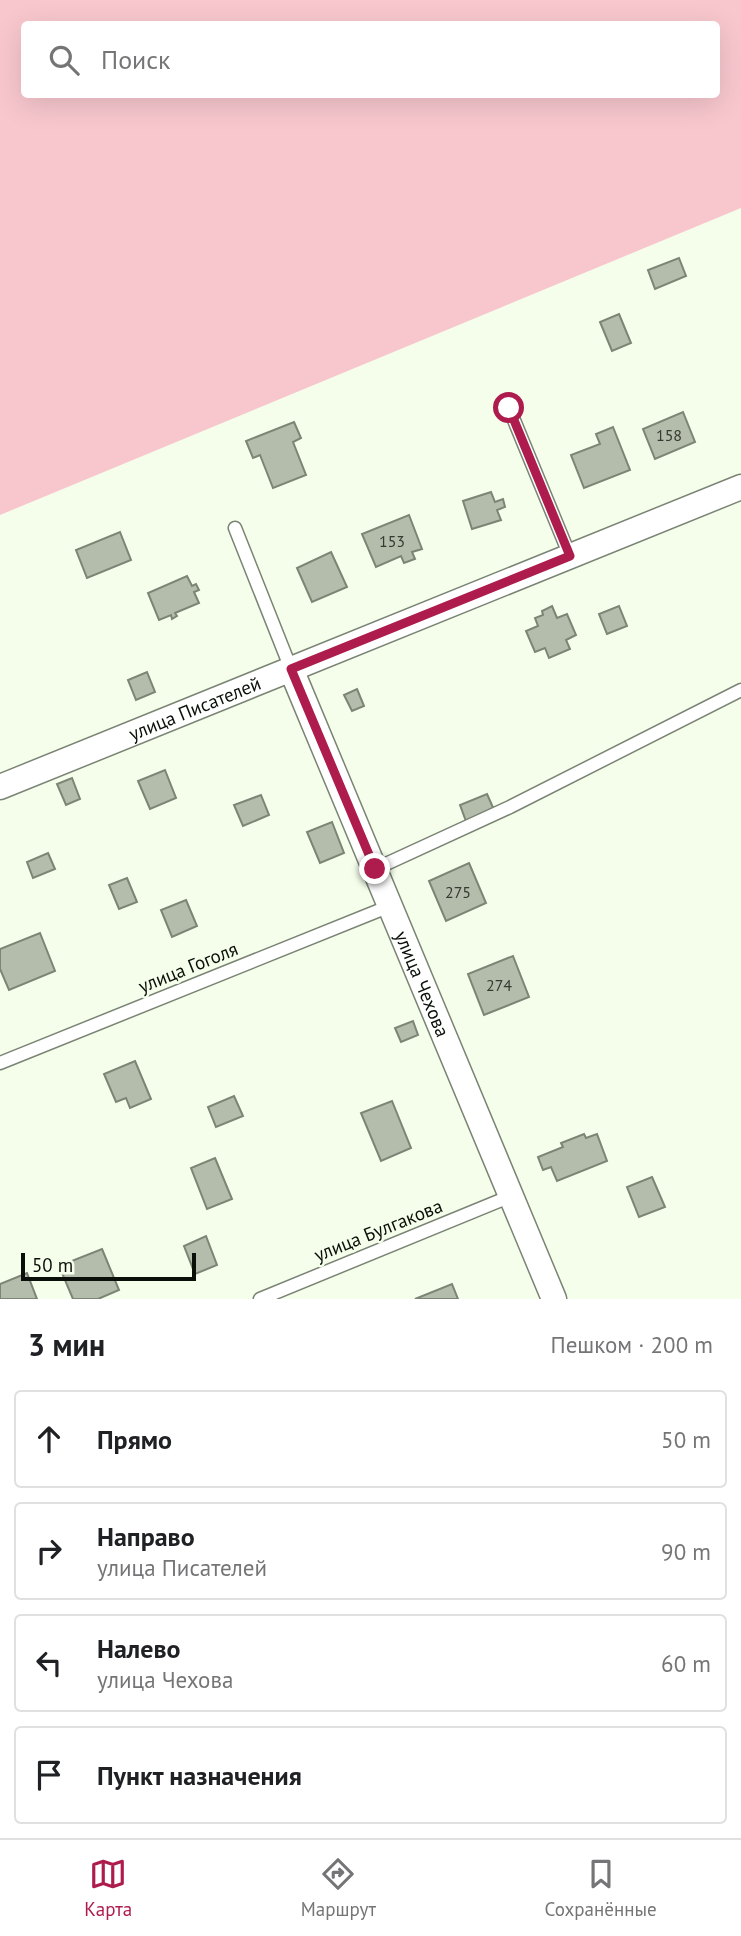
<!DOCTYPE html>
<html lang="ru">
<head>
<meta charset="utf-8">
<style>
  body { margin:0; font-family:"PT Sans",sans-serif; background:#f6f6f6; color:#202124 }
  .scale { position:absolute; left:21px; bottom:18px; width:175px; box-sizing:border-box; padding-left:7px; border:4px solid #0b0f09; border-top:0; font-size:19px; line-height:24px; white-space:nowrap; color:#0b0f09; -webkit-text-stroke:5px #f4feeb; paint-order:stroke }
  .stop { position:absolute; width:21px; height:21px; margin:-16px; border:5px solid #ae1c4d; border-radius:50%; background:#fff }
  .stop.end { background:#ae1c4d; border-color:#fff; box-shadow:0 2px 7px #0008 }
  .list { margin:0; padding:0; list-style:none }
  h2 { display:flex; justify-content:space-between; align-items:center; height:91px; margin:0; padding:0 28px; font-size:30px }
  h2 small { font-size:23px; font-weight:400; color:#757577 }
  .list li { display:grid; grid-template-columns:46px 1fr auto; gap:21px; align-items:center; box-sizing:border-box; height:98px; margin:0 14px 14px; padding:0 14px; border:2px solid #e0e0e0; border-radius:7px }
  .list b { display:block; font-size:26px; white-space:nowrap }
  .list p { margin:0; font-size:23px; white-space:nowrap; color:#757577 }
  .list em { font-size:23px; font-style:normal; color:#757577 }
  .icon { flex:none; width:38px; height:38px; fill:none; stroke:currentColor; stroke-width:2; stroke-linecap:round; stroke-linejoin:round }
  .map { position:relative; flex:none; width:741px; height:1299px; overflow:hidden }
  .search { position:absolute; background:#fff; box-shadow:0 7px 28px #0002; left:21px; right:21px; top:21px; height:77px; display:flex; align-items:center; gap:18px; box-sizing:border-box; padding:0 24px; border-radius:7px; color:#757577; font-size:26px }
  .sheet { height:539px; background:#fff }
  nav { display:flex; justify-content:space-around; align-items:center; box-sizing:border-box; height:98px; border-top:2px solid #e0e0e0; background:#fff; font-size:19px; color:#757577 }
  nav a { display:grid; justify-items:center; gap:4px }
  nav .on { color:#ae1c4d }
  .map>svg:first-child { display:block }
  .green { fill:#f8c7ce; fill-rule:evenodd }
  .building { fill:#b4bdac; stroke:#7c8575; stroke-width:2 }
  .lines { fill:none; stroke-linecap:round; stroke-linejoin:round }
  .service-casing { stroke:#7b8474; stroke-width:15 }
  .minor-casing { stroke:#7b8474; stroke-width:27 }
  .service { stroke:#fff; stroke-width:12 }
  .minor { stroke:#fff; stroke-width:24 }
  .route { stroke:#ae1c4d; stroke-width:9 }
  .labels { text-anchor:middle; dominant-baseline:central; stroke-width:5; stroke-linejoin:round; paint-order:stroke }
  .number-label { font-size:16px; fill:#353a32 }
  .street-label { font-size:19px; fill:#0b0f09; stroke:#f4feeb }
</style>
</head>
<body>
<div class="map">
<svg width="741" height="1299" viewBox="0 0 741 1299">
  <rect width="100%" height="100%" fill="#f4feeb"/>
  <path class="green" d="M0,0H741V208L0,515ZM24,24H716V94H24Z"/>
  <g class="building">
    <polygon points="679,258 686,276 655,289 648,270"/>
    <polygon points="619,314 631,343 612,351 600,322"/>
    <polygon points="683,412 695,442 655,459 643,429"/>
    <polygon points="294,422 301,438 293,442 306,475 273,488 260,455 253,458 246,441"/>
    <polygon points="613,427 630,470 584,488 571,455 600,444 596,434"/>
    <polygon points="491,492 495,502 503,499 505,507 497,510 501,520 472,529 463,501"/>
    <polygon points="409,515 422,549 412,552 415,559 404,563 401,556 376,567 362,534"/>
    <polygon points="120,532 131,560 87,578 76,550"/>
    <polygon points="331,552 347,587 312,602 297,568"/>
    <polygon points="187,576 192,586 196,584 199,590 194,592 199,603 175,613 177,616 172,619 171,615 159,620 148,593"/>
    <polygon points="552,606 557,618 567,614 576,635 566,640 570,649 549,658 545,648 535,652 526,631 538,626 535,618 543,615 542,611"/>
    <polygon points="619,606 627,626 607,634 599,614"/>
    <polygon points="147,672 155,692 136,700 128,680"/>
    <polygon points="357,689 364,706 352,711 344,695"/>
    <polygon points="165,770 176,798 150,809 138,781"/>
    <polygon points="72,778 80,799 66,805 57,784"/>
    <polygon points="487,794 495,812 467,824 460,805"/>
    <polygon points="261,795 269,815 243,826 234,805"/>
    <polygon points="332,822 344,853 320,863 307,832"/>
    <polygon points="48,853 55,869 33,878 27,862"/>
    <polygon points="469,863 486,903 446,921 429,881"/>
    <polygon points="127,878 137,902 119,909 109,885"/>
    <polygon points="186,900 197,926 172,937 161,910"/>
    <polygon points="40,933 55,971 9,990 0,969 0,949"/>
    <polygon points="513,956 529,997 484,1015 468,974"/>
    <polygon points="413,1021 418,1035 401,1042 395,1028"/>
    <polygon points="135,1061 151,1099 130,1108 126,1098 116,1102 104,1074"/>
    <polygon points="234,1096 243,1116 216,1127 208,1107"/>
    <polygon points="392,1101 411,1148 381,1161 361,1113"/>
    <polygon points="584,1134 586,1138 597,1134 607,1161 557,1181 551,1167 543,1170 538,1157 563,1147 561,1143"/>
    <polygon points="215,1158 232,1199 207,1209 191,1168"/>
    <polygon points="652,1177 665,1207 639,1217 627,1187"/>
    <polygon points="206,1236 217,1265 195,1274 184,1246"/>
    <polygon points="102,1249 119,1290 98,1299 73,1299 59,1266"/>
    <polygon points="27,1273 37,1299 0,1299 0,1284"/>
    <polygon points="452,1284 458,1299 415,1299"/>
  </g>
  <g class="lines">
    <g class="service-casing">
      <g id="service">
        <polyline points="509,408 570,556"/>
        <polyline points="235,528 291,669"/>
        <polyline points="375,869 510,807 741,690"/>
        <polyline points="0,1063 390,906"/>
        <polyline points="260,1299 511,1196"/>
      </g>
    </g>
    <g class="minor-casing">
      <g id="minor">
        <path id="s1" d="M291,669L554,1299"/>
        <path id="s2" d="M0,787L741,487"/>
      </g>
    </g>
    <use href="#service" class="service"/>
    <use href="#minor" class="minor"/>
  </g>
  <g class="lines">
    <polyline class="route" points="375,869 291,669 570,556 509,408"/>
  </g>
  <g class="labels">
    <g class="number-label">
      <text x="669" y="435">158</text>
      <text x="392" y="541">153</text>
      <text x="458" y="892">275</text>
      <text x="499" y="985">274</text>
    </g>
    <g class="street-label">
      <text stroke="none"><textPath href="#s2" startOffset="210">улица Писателей</textPath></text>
      <text transform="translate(188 967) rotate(-22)">улица Гоголя</text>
      <text stroke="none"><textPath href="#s1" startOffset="341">улица Чехова</textPath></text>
      <text transform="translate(378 1230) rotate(-22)">улица Булгакова</text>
    </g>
  </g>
</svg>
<div class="scale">50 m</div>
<div class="stop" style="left:509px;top:408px"></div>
<div class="stop end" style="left:375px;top:869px"></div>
<div class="search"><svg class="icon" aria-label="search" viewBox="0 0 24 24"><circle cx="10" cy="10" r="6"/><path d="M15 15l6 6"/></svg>Поиск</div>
</div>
<section class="sheet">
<h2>3 мин<small>Пешком · 200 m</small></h2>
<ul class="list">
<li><svg class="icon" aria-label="ahead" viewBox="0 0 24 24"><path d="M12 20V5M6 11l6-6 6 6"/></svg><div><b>Прямо</b></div><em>50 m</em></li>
<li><svg class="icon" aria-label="right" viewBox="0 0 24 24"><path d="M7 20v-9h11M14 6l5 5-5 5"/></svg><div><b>Направо</b><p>улица Писателей</p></div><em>90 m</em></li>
<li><svg class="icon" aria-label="left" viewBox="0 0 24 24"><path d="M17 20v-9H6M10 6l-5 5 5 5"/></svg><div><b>Налево</b><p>улица Чехова</p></div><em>60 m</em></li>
<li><svg class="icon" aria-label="arrive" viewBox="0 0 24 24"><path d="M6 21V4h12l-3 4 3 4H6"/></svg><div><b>Пункт назначения</b></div></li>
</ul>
</section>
<nav>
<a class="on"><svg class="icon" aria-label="map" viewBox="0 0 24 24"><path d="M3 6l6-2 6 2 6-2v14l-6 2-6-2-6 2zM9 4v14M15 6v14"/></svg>Карта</a>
<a><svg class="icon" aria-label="directions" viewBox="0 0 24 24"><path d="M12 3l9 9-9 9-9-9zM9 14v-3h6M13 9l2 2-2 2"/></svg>Маршрут</a>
<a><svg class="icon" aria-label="saved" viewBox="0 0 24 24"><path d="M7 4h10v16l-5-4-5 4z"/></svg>Сохранённые</a>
</nav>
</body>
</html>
